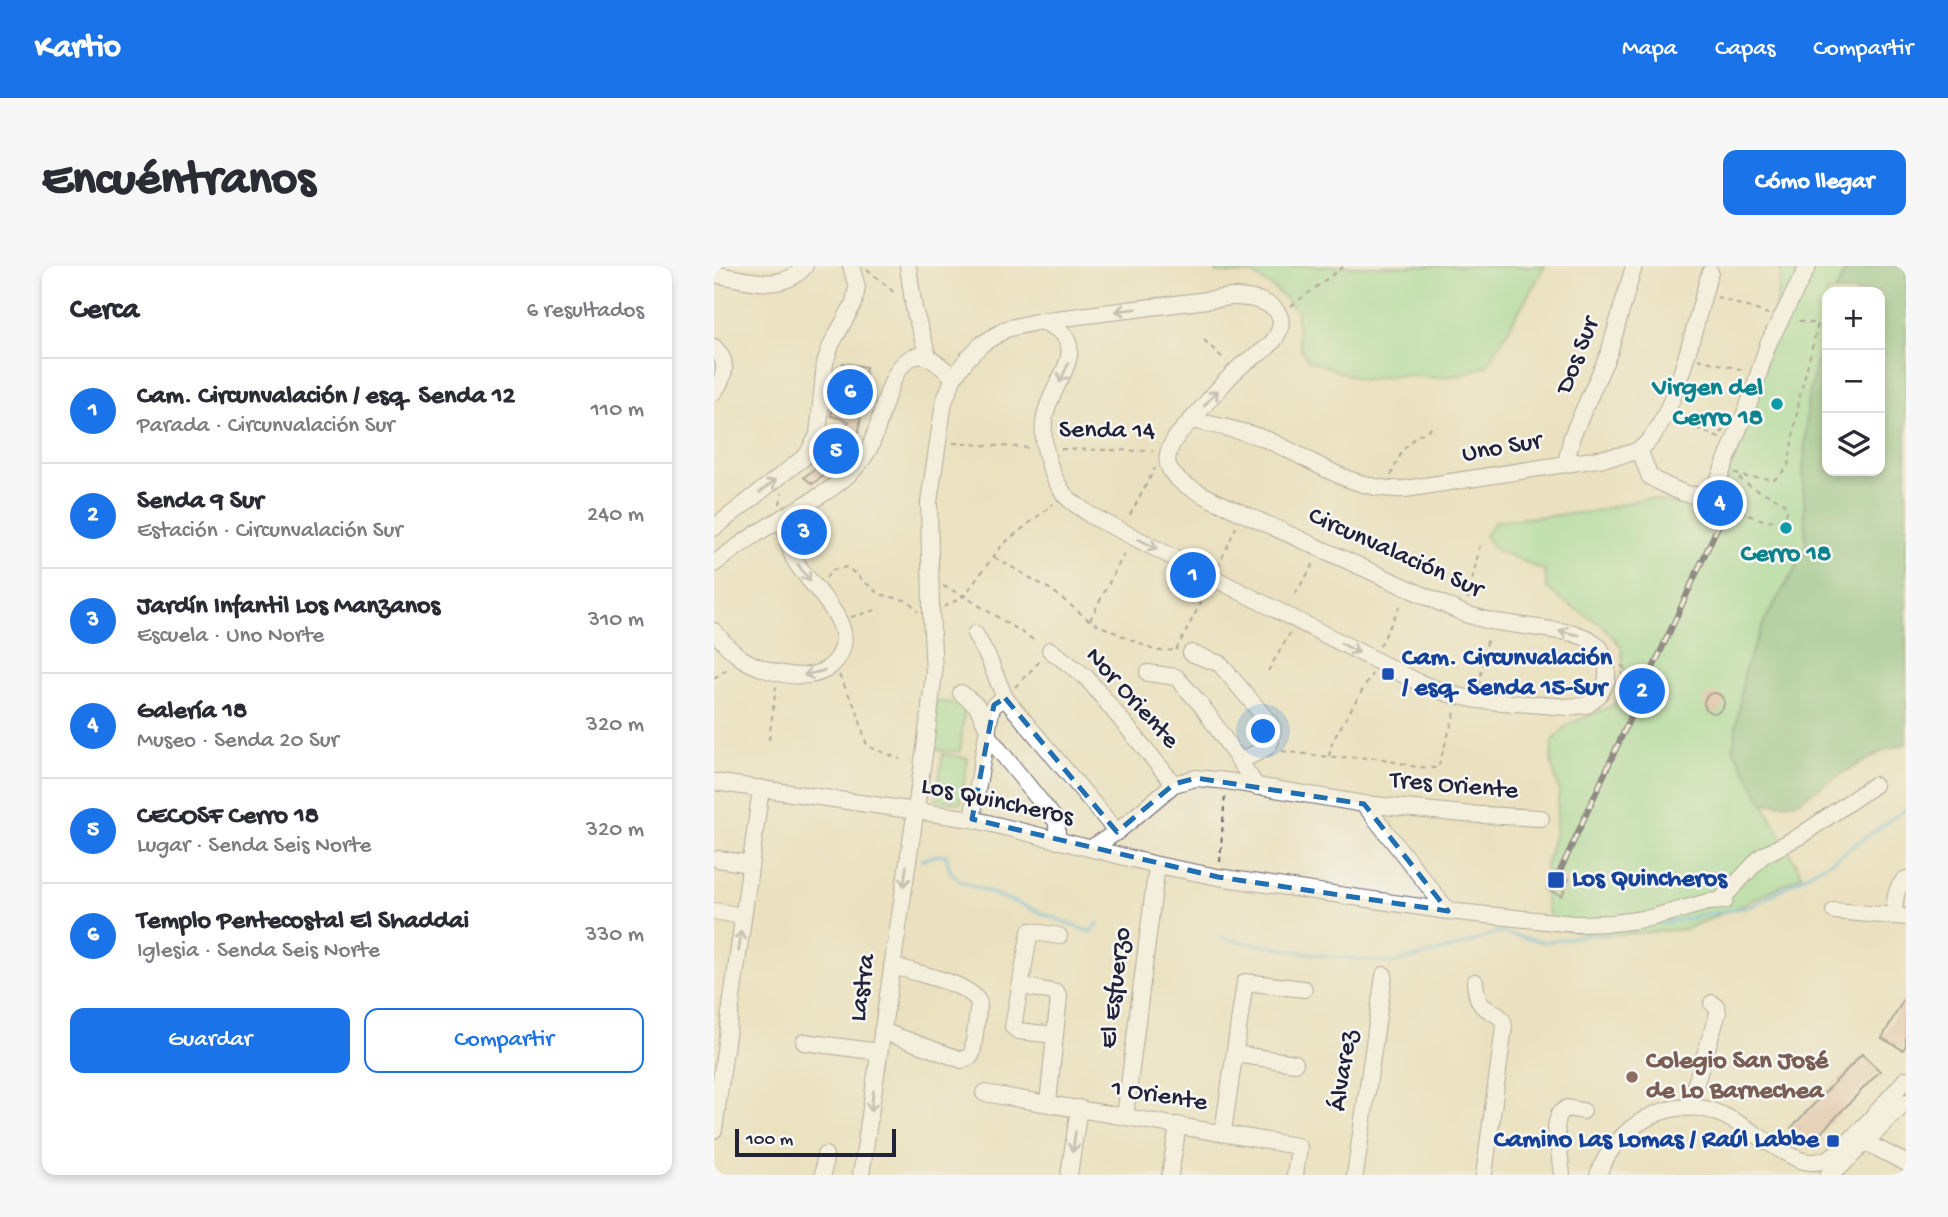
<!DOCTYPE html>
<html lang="es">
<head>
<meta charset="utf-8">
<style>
  body { margin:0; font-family:"Gochi Hand",sans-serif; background:#f7f7f7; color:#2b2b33 }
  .controls { position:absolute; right:21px; top:21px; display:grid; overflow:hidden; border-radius:14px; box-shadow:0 4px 10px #0003 }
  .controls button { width:63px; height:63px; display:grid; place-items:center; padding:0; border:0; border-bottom:2px solid #e1e1e2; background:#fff; color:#2b2b33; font:35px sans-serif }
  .scale { position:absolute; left:21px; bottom:18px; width:161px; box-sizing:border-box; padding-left:7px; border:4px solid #22223b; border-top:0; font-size:19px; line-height:24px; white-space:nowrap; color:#22223b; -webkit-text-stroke:5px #f6f6f2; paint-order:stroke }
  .you { position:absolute; left:550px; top:466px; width:24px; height:24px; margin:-18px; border:5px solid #fff; border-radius:50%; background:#1a73e8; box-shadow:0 0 0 10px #1a73e833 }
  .badge { display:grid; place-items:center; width:46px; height:46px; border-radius:50%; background:#1a73e8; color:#fff; font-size:23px; font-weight:700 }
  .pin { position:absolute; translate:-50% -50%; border:4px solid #fff; box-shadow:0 2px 7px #0006 }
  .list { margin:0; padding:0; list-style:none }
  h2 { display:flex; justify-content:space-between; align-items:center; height:91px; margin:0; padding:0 28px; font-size:30px }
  h2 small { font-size:23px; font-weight:400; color:#7c7c81 }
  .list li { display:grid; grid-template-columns:46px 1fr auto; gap:21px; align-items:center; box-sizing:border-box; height:105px; padding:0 28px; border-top:2px solid #e1e1e2 }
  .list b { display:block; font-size:26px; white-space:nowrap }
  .list p { margin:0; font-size:23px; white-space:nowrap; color:#7c7c81 }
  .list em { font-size:23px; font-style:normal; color:#7c7c81 }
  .actions { display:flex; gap:14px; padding:21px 28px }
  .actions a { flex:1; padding:16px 0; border:2px solid #1a73e8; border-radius:14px; text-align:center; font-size:24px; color:#1a73e8 }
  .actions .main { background:#1a73e8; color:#fff }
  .icon { flex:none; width:38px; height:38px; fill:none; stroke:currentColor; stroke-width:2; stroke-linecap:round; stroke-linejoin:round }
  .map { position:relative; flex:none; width:1192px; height:909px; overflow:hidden; border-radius:14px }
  header { display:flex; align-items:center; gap:42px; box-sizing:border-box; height:98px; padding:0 35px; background:#1a73e8; color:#fff }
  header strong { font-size:33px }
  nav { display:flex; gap:38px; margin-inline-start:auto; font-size:24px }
  .intro { display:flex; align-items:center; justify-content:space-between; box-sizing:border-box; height:168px; padding:0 42px }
  h1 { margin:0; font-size:49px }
  .button { padding:18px 32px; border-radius:14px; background:#1a73e8; color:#fff; font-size:24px; font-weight:700 }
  main { display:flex; gap:42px; padding:0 42px }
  aside { flex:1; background:#fff; border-radius:14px; box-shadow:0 4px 10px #0003 }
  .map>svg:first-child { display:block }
  .green { fill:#91dd99; stroke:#5a806a; stroke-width:2 }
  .forest { fill:#74bc81; stroke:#4b6f5e; stroke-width:2 }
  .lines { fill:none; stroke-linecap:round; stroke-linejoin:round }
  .stream { stroke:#63b7df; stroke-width:3.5 }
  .building { fill:#dbaa9c }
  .minor-casing { stroke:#68656a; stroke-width:18 }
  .path { stroke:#68656a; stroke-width:2; stroke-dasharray:5 5; stroke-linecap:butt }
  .minor { stroke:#fff; stroke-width:16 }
  .rail-casing { stroke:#22223b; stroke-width:6 }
  .rail { stroke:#f6f6f2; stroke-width:3.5; stroke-dasharray:10; stroke-linecap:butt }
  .oneway { stroke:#9c9ca7 }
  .marked { fill:none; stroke:#1f6fb2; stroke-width:5; stroke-dasharray:14 9; stroke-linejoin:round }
  .culture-dot { fill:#0f9aa8; stroke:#f6f6f2; stroke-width:2.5 }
  .transit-dot { fill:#1a4fb4; stroke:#f6f6f2; stroke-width:2.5 }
  .education-dot { fill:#8d6e63; stroke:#f6f6f2; stroke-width:2.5 }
  .labels { text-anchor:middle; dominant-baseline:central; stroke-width:5; stroke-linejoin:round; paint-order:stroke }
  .street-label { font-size:26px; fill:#22223b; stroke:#f6f6f2 }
  .culture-label { font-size:26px; font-weight:bold; fill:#0d838f; stroke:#f6f6f2; text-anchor:end }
  .transit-label { font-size:26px; font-weight:bold; fill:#164399; stroke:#f6f6f2; text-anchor:start }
  .education-label { font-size:26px; font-weight:bold; fill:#785e54; stroke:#f6f6f2; text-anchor:start }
</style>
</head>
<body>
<header>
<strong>Kartio</strong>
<nav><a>Mapa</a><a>Capas</a><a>Compartir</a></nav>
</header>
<div class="intro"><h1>Encuéntranos</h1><a class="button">Cómo llegar</a></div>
<main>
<aside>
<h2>Cerca<small>6 resultados</small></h2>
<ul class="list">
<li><span class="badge">1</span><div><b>Cam. Circunvalación / esq. Senda 12</b><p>Parada · Circunvalación Sur</p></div><em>110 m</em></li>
<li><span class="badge">2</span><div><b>Senda 9 Sur</b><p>Estación · Circunvalación Sur</p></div><em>240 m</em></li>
<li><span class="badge">3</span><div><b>Jardín Infantil Los Manzanos</b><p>Escuela · Uno Norte</p></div><em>310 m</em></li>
<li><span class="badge">4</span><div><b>Galería 18</b><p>Museo · Senda 20 Sur</p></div><em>320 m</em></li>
<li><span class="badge">5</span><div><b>CECOSF Cerro 18</b><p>Lugar · Senda Seis Norte</p></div><em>320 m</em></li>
<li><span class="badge">6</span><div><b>Templo Pentecostal El Shaddai</b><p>Iglesia · Senda Seis Norte</p></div><em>330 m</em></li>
</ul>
<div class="actions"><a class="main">Guardar</a><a>Compartir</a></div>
</aside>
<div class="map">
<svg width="1192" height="909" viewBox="0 0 1192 909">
  <rect width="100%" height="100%" fill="#f6f6f2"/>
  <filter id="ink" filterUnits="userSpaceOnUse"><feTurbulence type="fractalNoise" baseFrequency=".0143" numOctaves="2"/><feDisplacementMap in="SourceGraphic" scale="14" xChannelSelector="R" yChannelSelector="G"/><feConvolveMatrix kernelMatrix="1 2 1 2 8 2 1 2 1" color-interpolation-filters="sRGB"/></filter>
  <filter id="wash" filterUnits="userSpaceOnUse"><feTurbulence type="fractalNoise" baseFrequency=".00686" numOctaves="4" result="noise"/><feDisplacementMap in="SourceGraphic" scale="28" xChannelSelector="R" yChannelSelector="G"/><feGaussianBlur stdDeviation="1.57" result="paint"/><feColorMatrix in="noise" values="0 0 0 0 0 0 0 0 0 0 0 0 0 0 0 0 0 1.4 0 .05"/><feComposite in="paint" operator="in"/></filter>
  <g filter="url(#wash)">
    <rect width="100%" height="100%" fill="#ebe1c0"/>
    <g class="green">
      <polygon points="506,0 831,0 773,100 746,109 721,112 685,109 648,114 594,94 587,83 584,70 583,45 561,23 539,8 502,7"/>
      <polygon points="1055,0 1134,0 1121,26 1113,26 1113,52 1094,132 1089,206 1092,284 1051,354 1019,481 1088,609 1037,635 972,663 888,670 841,662 834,646 828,616 841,565 845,524 837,497 838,475 853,459 900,439 911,415 907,380 888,359 850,336 833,322 831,305 781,283 771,270 781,255 876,246 933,232 972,240 1005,232 1033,159 1056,81 1067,4"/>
      <polygon points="221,435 251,438 246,486 216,483"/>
      <polygon points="229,488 254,492 247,537 222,534"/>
    </g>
    <polygon class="forest" points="1134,0 1192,0 1192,478 1171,484 1134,504 1081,537 1050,538 1019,482 1031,402 1051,354 1092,284 1089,206 1094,132 1113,52 1113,205 1166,205 1166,26 1121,26"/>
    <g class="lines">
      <g class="stream">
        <polyline points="208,594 223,589 232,589 236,605 247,615 376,666 384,657"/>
        <polyline points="947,657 1038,640 1119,594 1192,543"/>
        <polyline points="506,672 605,689 680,697 746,680 784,666 830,676 905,664"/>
      </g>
    </g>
    <g id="blocks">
      <g class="building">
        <polygon points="129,97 152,101 145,165 112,208 98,218 90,211 102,202 135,155 117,150"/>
        <polygon points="1006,237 1020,243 1014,257 1000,251"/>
        <circle cx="1000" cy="437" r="10"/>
        <polygon points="840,607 855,613 848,630 833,623"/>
        <polygon points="1192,729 1192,779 1189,784 1168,772"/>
        <polygon points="1148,788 1166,805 1095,879 1077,862"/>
      </g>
    </g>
  </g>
  <g filter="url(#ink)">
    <use href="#blocks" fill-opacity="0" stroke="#68656a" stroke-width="2"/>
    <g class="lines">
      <g class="minor-casing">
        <g id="minor">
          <polyline points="194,0 200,43 214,90"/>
          <path d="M0,8C30,13 69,28 91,0"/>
          <path d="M0,81C15,95 12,110 0,126"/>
          <path d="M478,154C502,160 528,164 551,173C598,192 637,226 691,223L910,189C915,187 922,186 926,183C961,159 983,48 996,6"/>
          <path d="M925,183L936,211C956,221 979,237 1000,225L1037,132L1054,78L1094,0"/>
          <polyline points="852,197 858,170 895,87 920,0"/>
          <polyline points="0,262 93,189 104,169 111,97 117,79 140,37 143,21 137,0"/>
          <path d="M0,298C22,281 46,265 71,250C100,233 136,216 154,185C168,160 172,108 195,93C212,82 226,101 240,111"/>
          <path d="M0,365C8,375 17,385 27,392C56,410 117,425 129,380C136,351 93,317 80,293C74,280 72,265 69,251"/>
          <polyline points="261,368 274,391 291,432 403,566"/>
          <polyline points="336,384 372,411 460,518"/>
          <path d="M477,387L506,398L559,461C559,486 546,484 527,494"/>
          <polyline points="434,407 462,411 488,440 543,521"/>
          <polyline points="247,427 263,440 274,463"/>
          <polyline points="274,470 343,556 343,575"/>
          <polyline points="0,516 258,553 443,599 504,611 734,645 860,658 900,657 936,652 994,636 1011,635"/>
          <polyline points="650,538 734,645"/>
          <polyline points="258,553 277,445 280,439 291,432"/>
          <polyline points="377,582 403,566 460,518 482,512 513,515 650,538 750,548 827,552"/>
          <polyline points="4,593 36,598"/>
          <polyline points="1006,635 1048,590 1086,570 1160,519"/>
          <polyline points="0,645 29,650"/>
          <polyline points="1120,645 1192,651"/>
          <path d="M1180,650C1181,637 1180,622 1192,613"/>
          <path d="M761,716C762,723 762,732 767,738C775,748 789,746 790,761L770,909"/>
          <polyline points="308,720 343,727 345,731 341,769"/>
          <path d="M168,765L248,794L257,790L259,783L265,737C256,716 200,708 178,699"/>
          <polyline points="90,776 165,786"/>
          <polyline points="521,788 581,797"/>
          <polyline points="270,827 583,880 585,882 581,909"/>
          <polyline points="334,837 341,769 304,765 299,761 316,665 345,670"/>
          <polyline points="974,842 1004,747 1003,741 998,737"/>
          <polyline points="411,850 443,599"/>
          <polyline points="0,864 47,522"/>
          <polyline points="509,866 531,716 590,723"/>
          <polyline points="1151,876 1192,897"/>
          <polyline points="109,909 111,889"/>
          <path d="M147,909L211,482L220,407L217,346L215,236L230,136L240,111L253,93L268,78L292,63L326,55L517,31C542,30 583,41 560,74C552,86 537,91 527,100C510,115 495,134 480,151C473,159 464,167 459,176C455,183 451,193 455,201C461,217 483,225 497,233L751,348L776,355L859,367L875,373L886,382L893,396V414L885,429L873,439L853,441L763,434L735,428L706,417L376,249C368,242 356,236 350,228C335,207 326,175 331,150C337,114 386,76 326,55"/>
          <polyline points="355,909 365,842"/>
          <polyline points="456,909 464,859"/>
          <polyline points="641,909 670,709"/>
          <polyline points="848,909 842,860 845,848 853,842 869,845"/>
          <path d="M884,909C901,861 956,826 1006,848C1034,860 1058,882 1086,894C1095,897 1104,897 1113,893C1132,884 1176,831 1192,813"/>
          <polyline points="1114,909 1124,903 1192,836"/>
        </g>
      </g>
      <g class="path">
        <polyline points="153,3 183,29"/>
        <polyline points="1003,31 1054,48"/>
        <polyline points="577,40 630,0"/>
        <polyline points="490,74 512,95"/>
        <polyline points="984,93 1030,104"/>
        <polyline points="964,154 1005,172 1008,165 1011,166"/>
        <polyline points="239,177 317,182"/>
        <polyline points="347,183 439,185"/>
        <path d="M677,210C688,181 694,174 721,160"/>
        <path d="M1008,236C1033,243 1042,261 1071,252L1073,245L1070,237C1053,226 1034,224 1021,207L1032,211L1061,213L1074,201L1086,129L1104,58L1080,54"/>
        <polyline points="66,238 68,227"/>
        <polyline points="416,249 441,202"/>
        <polyline points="280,291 339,325 376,355 442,385 462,384"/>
        <polyline points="504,301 522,261"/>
        <polyline points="112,312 118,304 133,301 165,328 195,335 204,346"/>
        <polyline points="229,320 250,330 323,376"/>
        <polyline points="581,328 601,296"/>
        <polyline points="754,333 766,279"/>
        <polyline points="230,341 250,330 288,279 339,238"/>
        <polyline points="137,351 162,344"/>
        <polyline points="376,354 412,284"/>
        <polyline points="666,380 688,335"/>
        <polyline points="462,384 493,325"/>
        <polyline points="907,399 925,416 920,431"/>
        <polyline points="554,405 576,367"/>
        <polyline points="907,406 916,422 913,425 907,416"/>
        <polyline points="125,409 143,445 153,480 186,493"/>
        <polyline points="0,412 16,401"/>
        <polyline points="765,419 774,370"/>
        <polyline points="301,421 326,395"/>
        <polyline points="55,474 62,421"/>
        <polyline points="568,485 615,491 665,492 702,501 724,502 742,443"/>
        <polyline points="615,490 619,474 658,408"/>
        <polyline points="506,596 511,528"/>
      </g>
      <use href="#minor" class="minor"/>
      <g class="rail-casing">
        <polyline id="rail" points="842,614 1010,247"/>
      </g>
      <use href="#rail" class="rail"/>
    </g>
    <defs><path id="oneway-shaft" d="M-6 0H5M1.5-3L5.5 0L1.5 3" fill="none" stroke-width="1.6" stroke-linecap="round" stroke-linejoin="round" transform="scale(1.75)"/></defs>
    <g class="oneway">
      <use href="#oneway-shaft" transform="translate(412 44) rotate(173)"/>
      <use href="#oneway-shaft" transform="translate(350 107) rotate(115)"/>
      <use href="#oneway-shaft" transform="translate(497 132) rotate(-49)"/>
      <use href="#oneway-shaft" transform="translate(54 220) rotate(-38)"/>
      <use href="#oneway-shaft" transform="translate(434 278) rotate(27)"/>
      <use href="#oneway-shaft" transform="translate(90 307) rotate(54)"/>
      <use href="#oneway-shaft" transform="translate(855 367) rotate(-168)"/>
      <use href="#oneway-shaft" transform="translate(636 382) rotate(27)"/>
      <use href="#oneway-shaft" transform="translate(100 407) rotate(166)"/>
      <use href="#oneway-shaft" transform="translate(191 610) rotate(98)"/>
      <use href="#oneway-shaft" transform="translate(26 675) rotate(-82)"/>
      <use href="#oneway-shaft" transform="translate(158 835) rotate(98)"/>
      <use href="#oneway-shaft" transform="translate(360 876) rotate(98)"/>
    </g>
  </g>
  <path d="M0 0H1192V909H0ZM291,432L403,566L460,518L482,512L650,538L734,645L504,611L258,553L280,439Z" fill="#ebe1c0" fill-opacity=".55" fill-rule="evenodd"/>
  <path class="marked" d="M291,432L403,566L460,518L482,512L650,538L734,645L504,611L258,553L280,439Z"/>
  <g class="culture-dot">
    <circle cx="1063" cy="138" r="7"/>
    <circle cx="1072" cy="262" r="7"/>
  </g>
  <g class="transit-dot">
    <rect x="667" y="401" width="14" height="14" rx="3.5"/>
    <rect x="833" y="605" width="18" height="18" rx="3.5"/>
    <rect x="1112" y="868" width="14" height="14" rx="3.5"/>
  </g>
  <circle class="education-dot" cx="918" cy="811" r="7"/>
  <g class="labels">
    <g class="street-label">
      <text transform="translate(865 90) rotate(-69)">Dos Sur</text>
      <text transform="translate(393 166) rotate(1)">Senda 14</text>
      <text transform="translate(788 183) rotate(-10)">Uno Sur</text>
      <text transform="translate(681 288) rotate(24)">Circunvalación Sur</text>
      <text transform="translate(417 433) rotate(48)">Nor Oriente</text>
      <text transform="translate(740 521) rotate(5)">Tres Oriente</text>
      <text transform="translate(283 537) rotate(12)">Los Quincheros</text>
      <text transform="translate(150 722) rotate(-82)">Lastra</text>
      <text transform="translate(403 722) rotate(-83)">El Esfuerzo</text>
      <text transform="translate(631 805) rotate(-82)">Álvarez</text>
      <text transform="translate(445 831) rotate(9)">1 Oriente</text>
    </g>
    <g class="culture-label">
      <text x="1049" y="123">Virgen del<tspan x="1049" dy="30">Cerro 18</tspan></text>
      <text x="1072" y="289" text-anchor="middle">Cerro 18</text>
    </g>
    <g class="transit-label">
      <text x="688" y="393">Cam. Circunvalación<tspan x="688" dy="30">/ esq. Senda 15-Sur</tspan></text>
      <text x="858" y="614">Los Quincheros</text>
      <text x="1105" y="875" text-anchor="end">Camino Las Lomas / Raúl Labbe</text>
    </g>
    <g class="education-label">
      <text x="932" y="796">Colegio San José<tspan x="932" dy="30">de Lo Barnechea</tspan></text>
    </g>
  </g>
</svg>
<div class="controls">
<button>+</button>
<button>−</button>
<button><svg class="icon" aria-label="layers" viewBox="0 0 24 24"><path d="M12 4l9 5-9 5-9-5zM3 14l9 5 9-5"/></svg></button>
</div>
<div class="scale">100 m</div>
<div class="you"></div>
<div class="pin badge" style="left:479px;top:309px">1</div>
<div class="pin badge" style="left:928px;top:425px">2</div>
<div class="pin badge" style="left:90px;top:266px">3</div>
<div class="pin badge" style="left:1006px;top:237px">4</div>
<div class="pin badge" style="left:122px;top:185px">5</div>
<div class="pin badge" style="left:136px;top:126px">6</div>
</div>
</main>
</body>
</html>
